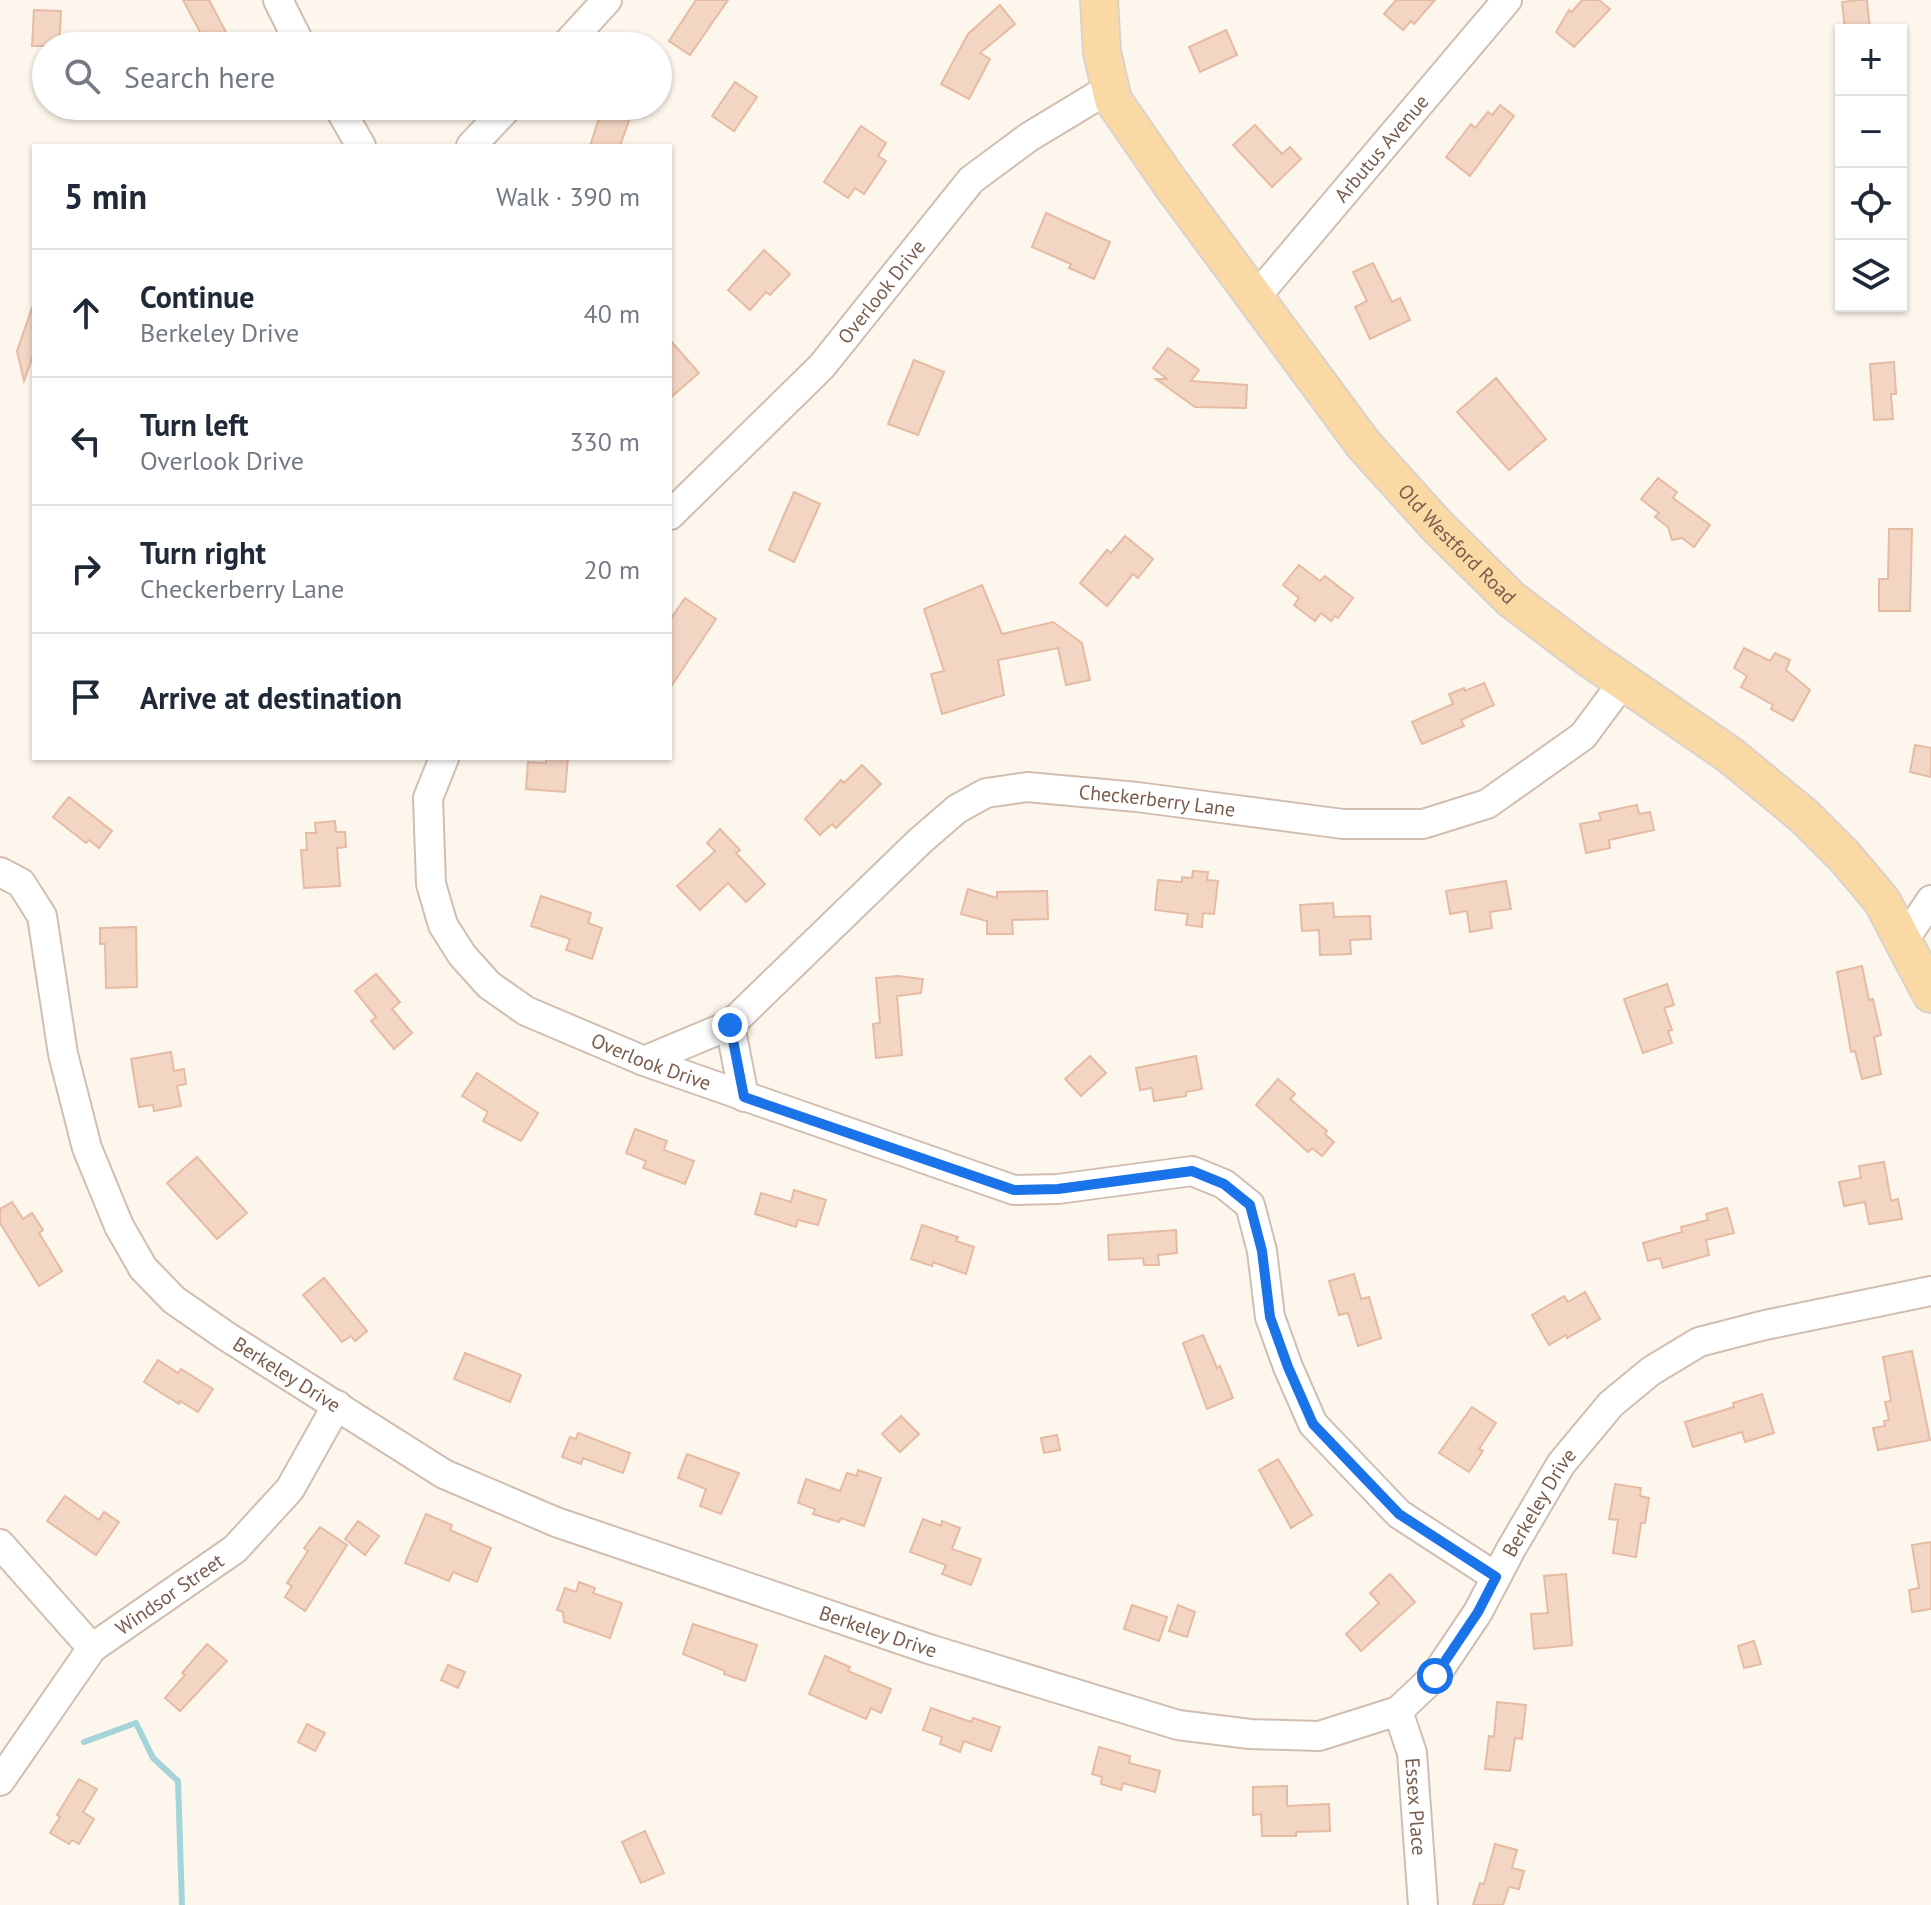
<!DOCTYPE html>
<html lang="en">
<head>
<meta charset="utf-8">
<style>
  body { margin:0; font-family:"PT Sans",sans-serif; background:#f2f2f3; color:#1f2937 }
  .controls { position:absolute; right:24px; top:24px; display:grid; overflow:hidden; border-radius:0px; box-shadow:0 2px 6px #0004 }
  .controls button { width:72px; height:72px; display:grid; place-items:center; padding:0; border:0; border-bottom:2px solid #e0e1e3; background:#fff; color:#1f2937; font:40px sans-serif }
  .stop { position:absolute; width:24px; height:24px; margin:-18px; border:6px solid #1a73e8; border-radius:50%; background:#fff }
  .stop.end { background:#1a73e8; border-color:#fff; box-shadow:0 2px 8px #0008 }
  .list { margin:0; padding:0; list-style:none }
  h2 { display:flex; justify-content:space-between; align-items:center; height:104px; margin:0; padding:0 32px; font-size:34px }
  h2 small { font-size:26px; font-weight:400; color:#747a83 }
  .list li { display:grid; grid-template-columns:52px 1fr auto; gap:24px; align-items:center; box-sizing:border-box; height:128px; padding:0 32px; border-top:2px solid #e0e1e3 }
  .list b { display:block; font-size:30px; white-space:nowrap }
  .list p { margin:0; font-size:26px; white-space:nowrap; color:#747a83 }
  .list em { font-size:26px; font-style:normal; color:#747a83 }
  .icon { flex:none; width:44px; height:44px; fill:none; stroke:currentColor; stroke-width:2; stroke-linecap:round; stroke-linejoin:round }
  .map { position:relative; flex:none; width:1931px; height:1905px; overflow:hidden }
  .search { position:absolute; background:#fff; box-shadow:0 2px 6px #0004; left:32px; top:32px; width:640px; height:88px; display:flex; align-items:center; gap:20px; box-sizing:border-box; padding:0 28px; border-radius:44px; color:#747a83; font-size:30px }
  .panel { position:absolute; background:#fff; box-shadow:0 2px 6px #0004; left:32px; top:144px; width:640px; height:616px; border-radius:0px }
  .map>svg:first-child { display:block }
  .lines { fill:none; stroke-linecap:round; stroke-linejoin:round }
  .stream { stroke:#a5d3da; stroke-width:6 }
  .building { fill:#f3d5c3; stroke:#e6bba3; stroke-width:2 }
  .minor-casing { stroke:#d1beb0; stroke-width:32 }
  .major-casing { stroke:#dad1cd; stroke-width:40 }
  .minor { stroke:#fff; stroke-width:28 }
  .major { stroke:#fbd9a5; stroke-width:36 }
  .route { stroke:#1a73e8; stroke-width:10 }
  .labels { text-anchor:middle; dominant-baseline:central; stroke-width:6; stroke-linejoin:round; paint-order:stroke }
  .street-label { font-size:20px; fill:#7a5c4d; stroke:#fffaf3 }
</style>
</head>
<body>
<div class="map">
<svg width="1931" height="1905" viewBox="0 0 1931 1905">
  <rect width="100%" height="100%" fill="#fdf6ec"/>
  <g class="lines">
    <polyline class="stream" points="84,1742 136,1723 153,1758 178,1781 182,1905"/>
  </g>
  <g class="building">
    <polygon points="183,0 209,0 227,34 207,45"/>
    <polygon points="696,0 728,0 690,55 669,41"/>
    <polygon points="1396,0 1435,0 1414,24 1411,21 1403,30 1384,14"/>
    <polygon points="1582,0 1599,0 1610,9 1574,47 1556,32 1569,10 1572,12"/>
    <polygon points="1858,0 1867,0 1870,30 1845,30 1842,2"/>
    <polygon points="1000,5 1015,24 980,53 990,59 969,99 941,84 968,34"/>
    <polygon points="34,10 61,11 59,46 32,46"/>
    <polygon points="1226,30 1237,55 1200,72 1189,47"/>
    <polygon points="735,82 757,97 734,131 712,116"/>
    <polygon points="1500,105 1514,116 1470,176 1446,157 1471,124 1475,128 1488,112 1492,115"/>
    <polygon points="603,106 634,106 620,146 590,146"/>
    <polygon points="1255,125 1282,154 1290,147 1301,159 1272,187 1233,145"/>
    <polygon points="861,126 886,143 878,156 886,161 864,194 855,188 848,198 824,182"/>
    <polygon points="1046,213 1110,242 1094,279 1069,268 1071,264 1032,247"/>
    <polygon points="764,250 790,274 770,295 766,292 750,310 728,290"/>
    <polygon points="1373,263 1392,302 1400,298 1410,320 1370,339 1355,307 1367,301 1353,272"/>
    <polygon points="32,308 34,309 34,353 24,381 17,351"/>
    <polygon points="670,340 699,373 670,398"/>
    <polygon points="1168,348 1199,370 1191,381 1247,385 1246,408 1195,407 1156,379 1167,379 1153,368"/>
    <polygon points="914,360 944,372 918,435 888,424"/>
    <polygon points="1894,362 1896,394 1891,394 1893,419 1874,420 1870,364"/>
    <polygon points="1496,378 1546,439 1509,470 1457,412"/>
    <polygon points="1658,478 1677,492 1673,498 1710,525 1694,547 1682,538 1672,540 1668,527 1655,517 1659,513 1641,499"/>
    <polygon points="794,492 820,504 794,562 769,550"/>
    <polygon points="1889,529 1912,529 1910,611 1879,611 1879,579 1888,579"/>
    <polygon points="1125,536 1153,559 1138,578 1133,574 1107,606 1080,583 1107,550 1111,553"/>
    <polygon points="1299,565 1320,581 1325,576 1353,598 1338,618 1335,616 1331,621 1321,613 1315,621 1294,605 1299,598 1283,585"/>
    <polygon points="982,585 1002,634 1053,622 1082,643 1090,680 1066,685 1058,648 998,660 1004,695 942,714 931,674 944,671 924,609"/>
    <polygon points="685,598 716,619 670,688 670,620"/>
    <polygon points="1744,648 1770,661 1775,653 1790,660 1786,670 1810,690 1793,721 1771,709 1773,705 1741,687 1747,676 1734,668"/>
    <polygon points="1484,683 1494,705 1461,720 1464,726 1422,744 1412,722 1453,704 1449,694 1464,688 1465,691"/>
    <polygon points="1915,745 1931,748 1931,777 1910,772"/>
    <polygon points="546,758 568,758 565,792 526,789 528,762 546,763"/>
    <polygon points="862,765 881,784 836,828 832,824 820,835 805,819 841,780 844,783"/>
    <polygon points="69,797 112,831 99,848 89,840 86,843 53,817"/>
    <polygon points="1637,805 1639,814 1650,812 1654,830 1609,840 1610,848 1586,853 1580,824 1601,820 1599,813"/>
    <polygon points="335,821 336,832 345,832 346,847 337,848 340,886 304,888 301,850 307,850 306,833 316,833 315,823"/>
    <polygon points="720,829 740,850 736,853 765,884 746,902 728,883 700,910 677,886 715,851 707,843"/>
    <polygon points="1193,871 1208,872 1207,880 1218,881 1214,914 1203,913 1202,927 1186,925 1188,914 1155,910 1158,880 1182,882 1182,877 1192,878"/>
    <polygon points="1506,881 1511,909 1490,912 1492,928 1470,932 1467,911 1450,914 1446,891"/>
    <polygon points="968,889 997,898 997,892 1047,891 1048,919 1012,920 1013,934 987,934 987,921 961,914"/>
    <polygon points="541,896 591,913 588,923 602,928 592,959 566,950 570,939 531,926"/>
    <polygon points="1333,903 1334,917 1370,916 1371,939 1350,940 1351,954 1320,955 1319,930 1302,931 1300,905"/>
    <polygon points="136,927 137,987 106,988 105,944 100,944 100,928"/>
    <polygon points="1862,966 1869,1000 1873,999 1881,1035 1874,1037 1881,1074 1862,1079 1855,1051 1851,1052 1837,972"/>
    <polygon points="376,974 400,1002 392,1009 412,1033 394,1049 371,1021 376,1017 355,991"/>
    <polygon points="898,976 923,979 921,993 897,996 902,1055 876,1058 873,1024 880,1023 876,978"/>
    <polygon points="1667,984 1674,1005 1664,1008 1672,1030 1668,1031 1672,1043 1643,1053 1624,999"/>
    <polygon points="171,1052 174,1071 184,1069 186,1084 177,1086 181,1106 154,1111 153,1105 139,1107 131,1059"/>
    <polygon points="1090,1056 1106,1073 1081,1096 1065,1079"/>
    <polygon points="1196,1056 1202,1089 1186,1092 1186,1096 1154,1101 1152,1088 1140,1090 1136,1068"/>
    <polygon points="477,1073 538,1113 521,1141 483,1121 488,1112 462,1096"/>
    <polygon points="1278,1079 1295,1094 1290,1099 1327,1131 1325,1134 1334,1142 1322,1156 1312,1148 1308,1152 1256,1105"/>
    <polygon points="635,1129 667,1141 664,1150 694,1161 685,1184 643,1168 646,1161 626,1153"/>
    <polygon points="197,1157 247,1213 217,1239 167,1183"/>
    <polygon points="1884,1162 1891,1201 1898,1199 1902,1219 1869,1224 1865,1202 1844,1206 1839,1182 1861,1178 1859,1166"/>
    <polygon points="794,1190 826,1200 818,1225 798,1220 796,1227 755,1214 761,1193 791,1202"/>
    <polygon points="12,1202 23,1219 32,1213 43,1230 39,1233 62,1271 39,1286 0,1223 0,1209"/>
    <polygon points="1727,1208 1734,1233 1706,1240 1709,1255 1663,1268 1660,1258 1648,1261 1643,1243 1682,1232 1681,1227 1708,1220 1706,1214"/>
    <polygon points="922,1225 958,1237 956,1241 974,1247 966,1274 933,1262 932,1266 911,1259"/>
    <polygon points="1176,1230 1177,1253 1158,1255 1159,1265 1144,1265 1143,1258 1109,1260 1108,1235"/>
    <polygon points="1354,1274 1361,1299 1369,1297 1381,1338 1358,1346 1348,1313 1339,1315 1329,1281"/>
    <polygon points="324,1278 367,1331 355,1341 351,1336 342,1342 303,1295"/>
    <polygon points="1585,1292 1600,1319 1567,1338 1566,1335 1549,1345 1532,1315 1564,1296 1568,1302"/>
    <polygon points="1203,1335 1217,1368 1220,1366 1233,1398 1207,1409 1183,1343"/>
    <polygon points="1912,1351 1930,1440 1878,1450 1873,1428 1885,1426 1884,1421 1889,1420 1885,1402 1891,1401 1883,1357"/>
    <polygon points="465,1353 521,1375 510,1402 454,1379"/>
    <polygon points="158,1360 178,1373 181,1369 213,1389 198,1412 180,1401 179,1404 144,1382"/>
    <polygon points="1762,1394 1774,1433 1745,1442 1742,1432 1693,1447 1685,1422 1734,1407 1733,1403"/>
    <polygon points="1472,1407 1496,1423 1479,1449 1483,1451 1469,1472 1439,1453"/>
    <polygon points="901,1416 919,1434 900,1452 882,1434"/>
    <polygon points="578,1433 630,1453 623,1473 583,1458 581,1464 562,1457 570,1437 576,1439"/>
    <polygon points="1057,1435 1060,1450 1044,1453 1041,1438"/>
    <polygon points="687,1454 739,1473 721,1514 700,1506 706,1489 678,1478"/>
    <polygon points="1278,1459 1312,1515 1291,1528 1259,1470"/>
    <polygon points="858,1470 881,1478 864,1526 841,1518 839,1522 813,1514 815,1509 798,1503 806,1479 840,1491 847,1473 857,1476"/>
    <polygon points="1615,1484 1641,1488 1640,1496 1649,1498 1645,1523 1641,1523 1636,1557 1613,1553 1618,1520 1609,1519"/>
    <polygon points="65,1496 99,1520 104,1512 119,1522 96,1555 47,1521"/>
    <polygon points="426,1514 452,1525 450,1530 491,1548 477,1582 453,1572 449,1581 405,1563"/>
    <polygon points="923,1519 941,1526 942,1521 960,1528 952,1549 981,1559 971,1585 942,1574 946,1565 910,1552"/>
    <polygon points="358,1521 379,1536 365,1555 345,1539"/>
    <polygon points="320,1527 347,1545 305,1611 285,1597 292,1586 287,1583 308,1551 304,1548"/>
    <polygon points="1931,1542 1931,1609 1912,1612 1909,1590 1919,1588 1912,1545"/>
    <polygon points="1390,1574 1415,1602 1361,1651 1346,1634 1379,1603 1370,1593"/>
    <polygon points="1566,1574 1572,1645 1534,1649 1531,1614 1548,1613 1544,1576"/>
    <polygon points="579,1582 595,1588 593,1593 622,1603 610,1638 564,1622 563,1612 557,1610 565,1588 576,1592"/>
    <polygon points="1132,1605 1167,1617 1159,1641 1124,1629"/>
    <polygon points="1178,1605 1195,1612 1187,1637 1169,1631"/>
    <polygon points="693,1624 757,1645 745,1681 724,1674 725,1671 683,1654"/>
    <polygon points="1754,1641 1761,1664 1744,1668 1738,1646"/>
    <polygon points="207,1644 227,1661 180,1711 165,1698 185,1675 182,1673"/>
    <polygon points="825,1656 850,1667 848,1671 891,1689 881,1713 871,1708 866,1719 809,1694"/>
    <polygon points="448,1665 465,1672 458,1688 441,1680"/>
    <polygon points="1497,1702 1526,1705 1522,1739 1515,1738 1510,1771 1485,1769 1489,1736 1494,1737"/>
    <polygon points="931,1708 971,1722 973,1718 1000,1727 991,1751 964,1741 960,1752 940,1744 942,1737 923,1730"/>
    <polygon points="307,1724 325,1733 315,1751 298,1742"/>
    <polygon points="1099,1747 1130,1756 1129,1763 1160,1771 1155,1792 1123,1783 1121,1790 1101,1784 1102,1777 1092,1774"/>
    <polygon points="79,1779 97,1789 83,1812 94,1819 79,1844 72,1840 69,1844 50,1833 60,1817 57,1815"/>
    <polygon points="1287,1786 1287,1806 1329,1804 1330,1831 1296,1832 1296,1836 1262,1836 1261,1814 1253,1815 1253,1787"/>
    <polygon points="645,1831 664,1873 641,1883 622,1842"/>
    <polygon points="1495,1844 1517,1850 1512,1868 1524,1871 1519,1889 1509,1887 1503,1905 1473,1905 1480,1883 1484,1884"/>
  </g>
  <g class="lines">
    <g class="minor-casing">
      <g id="minor">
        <polyline points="278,0 301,46"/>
        <polyline points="565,46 607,0"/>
        <polyline points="338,106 361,146"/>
        <polyline points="471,146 509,106"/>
        <path id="s1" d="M1255,298L1507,0"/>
        <path id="s2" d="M670,515L822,366L971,180L1029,137L1110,88"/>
        <path id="s3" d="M444,758L428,798L431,884L443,925L462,955L489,985L526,1011L644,1061L1014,1190L1058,1189L1192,1171L1224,1184L1250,1205L1262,1251L1270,1317L1288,1367L1313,1424L1399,1514L1496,1577"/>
        <path id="s4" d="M0,872L21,883L42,916L63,1054L87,1148L119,1226L143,1268L174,1300L226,1336L444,1474L556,1522L929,1649L1178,1725L1250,1734L1319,1736L1398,1711L1435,1676L1478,1612L1511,1549L1561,1464L1611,1404L1651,1371L1699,1342L1765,1325L1931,1291"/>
        <polyline points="1904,940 1931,900"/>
        <polyline points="730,1025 744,1097"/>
        <path id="s5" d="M644,1061L730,1025L920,841L957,809L986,793L1027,787L1137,797L1343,824H1423L1487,804L1583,736L1623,682"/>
        <polyline points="0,1544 92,1648"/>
        <path id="s6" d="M1398,1711L1412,1753L1423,1905"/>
        <path id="s7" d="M0,1781L92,1648L235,1549L290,1489L337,1405"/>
      </g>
    </g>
    <g class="major-casing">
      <g id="major">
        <path id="s8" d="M1099,0L1102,52L1113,100L1171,184L1364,445L1438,527L1511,599L1586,656L1730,755L1804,816L1845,857L1882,901L1931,994"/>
      </g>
    </g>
    <use href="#minor" class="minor"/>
    <use href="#major" class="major"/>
  </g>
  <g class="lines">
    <polyline class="route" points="730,1025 744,1097 1014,1190 1058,1189 1192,1171 1224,1184 1250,1205 1262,1251 1270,1317 1288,1367 1313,1424 1399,1514 1496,1577 1478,1612 1435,1676"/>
  </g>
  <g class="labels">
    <g class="street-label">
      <text stroke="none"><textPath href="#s1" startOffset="196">Arbutus Avenue</textPath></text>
      <text stroke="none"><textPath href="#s2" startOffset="308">Overlook Drive</textPath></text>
      <text stroke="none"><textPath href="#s8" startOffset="664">Old Westford Road</textPath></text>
      <text stroke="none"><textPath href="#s5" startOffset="612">Checkerberry Lane</textPath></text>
      <text stroke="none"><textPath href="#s3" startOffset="428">Overlook Drive</textPath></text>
      <text stroke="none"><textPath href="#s4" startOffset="612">Berkeley Drive</textPath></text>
      <text stroke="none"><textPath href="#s4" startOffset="2052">Berkeley Drive</textPath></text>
      <text stroke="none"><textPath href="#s7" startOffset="256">Windsor Street</textPath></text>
      <text stroke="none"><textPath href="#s4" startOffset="1260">Berkeley Drive</textPath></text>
      <text stroke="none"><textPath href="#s6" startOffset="98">Essex Place</textPath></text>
    </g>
  </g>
</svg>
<div class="controls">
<button>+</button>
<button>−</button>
<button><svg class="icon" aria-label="locate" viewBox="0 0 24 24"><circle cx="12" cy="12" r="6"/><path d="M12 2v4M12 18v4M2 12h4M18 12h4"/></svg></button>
<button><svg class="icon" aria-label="layers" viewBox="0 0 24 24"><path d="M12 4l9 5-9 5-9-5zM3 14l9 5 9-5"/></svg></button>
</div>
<div class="stop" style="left:1435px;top:1676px"></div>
<div class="stop end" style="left:730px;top:1025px"></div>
<div class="search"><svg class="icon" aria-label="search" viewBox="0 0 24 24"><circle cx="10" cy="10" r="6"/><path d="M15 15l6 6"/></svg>Search here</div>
<section class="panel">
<h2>5 min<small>Walk · 390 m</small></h2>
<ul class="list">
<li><svg class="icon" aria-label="ahead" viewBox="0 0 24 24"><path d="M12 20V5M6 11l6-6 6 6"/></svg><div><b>Continue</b><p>Berkeley Drive</p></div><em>40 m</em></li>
<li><svg class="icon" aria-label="left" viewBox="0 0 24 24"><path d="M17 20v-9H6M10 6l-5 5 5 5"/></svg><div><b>Turn left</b><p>Overlook Drive</p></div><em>330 m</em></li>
<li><svg class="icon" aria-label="right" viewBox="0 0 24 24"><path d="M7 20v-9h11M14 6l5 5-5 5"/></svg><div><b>Turn right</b><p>Checkerberry Lane</p></div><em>20 m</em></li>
<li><svg class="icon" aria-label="arrive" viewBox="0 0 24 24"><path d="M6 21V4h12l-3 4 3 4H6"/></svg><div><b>Arrive at destination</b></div></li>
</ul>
</section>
</div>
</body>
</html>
